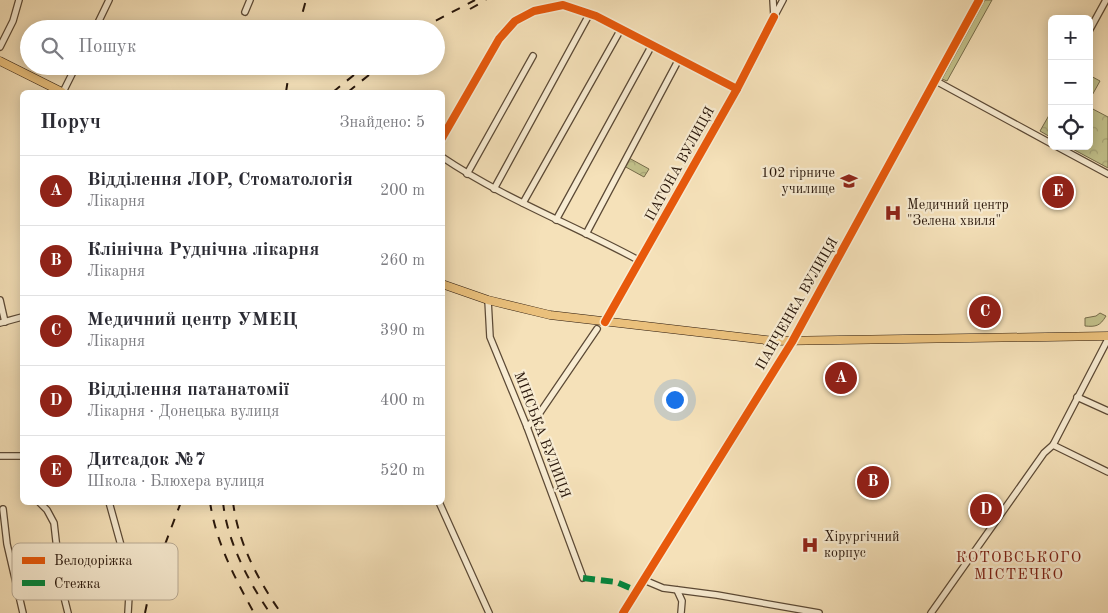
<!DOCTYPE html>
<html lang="uk">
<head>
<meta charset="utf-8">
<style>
  body { margin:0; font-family:"Old Standard TT",serif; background:#f2f2f3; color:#2b2b33 }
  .controls { position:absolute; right:15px; top:15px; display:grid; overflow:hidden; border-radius:8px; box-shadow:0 2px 12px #0003 }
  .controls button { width:45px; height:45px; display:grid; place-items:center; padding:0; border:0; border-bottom:1px solid #e1e1e2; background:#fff; color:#2b2b33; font:25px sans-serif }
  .you { position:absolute; left:674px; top:399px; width:18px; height:18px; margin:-12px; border:4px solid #fff; border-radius:50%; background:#1a73e8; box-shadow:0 0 0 8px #1a73e833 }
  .badge { display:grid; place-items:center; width:32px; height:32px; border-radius:50%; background:#8f2418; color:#fff; font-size:16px; font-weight:700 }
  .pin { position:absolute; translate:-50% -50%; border:2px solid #fff; box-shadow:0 1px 5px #0006 }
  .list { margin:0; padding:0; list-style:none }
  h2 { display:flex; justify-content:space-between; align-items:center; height:65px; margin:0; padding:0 20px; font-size:21px }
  h2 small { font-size:16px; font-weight:400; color:#7c7c81 }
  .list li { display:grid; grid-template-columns:32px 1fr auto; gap:15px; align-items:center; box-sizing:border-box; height:70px; padding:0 20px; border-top:1px solid #e1e1e2 }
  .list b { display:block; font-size:19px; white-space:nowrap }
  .list p { margin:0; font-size:16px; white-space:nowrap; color:#7c7c81 }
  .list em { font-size:16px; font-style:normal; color:#7c7c81 }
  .icon { flex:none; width:28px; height:28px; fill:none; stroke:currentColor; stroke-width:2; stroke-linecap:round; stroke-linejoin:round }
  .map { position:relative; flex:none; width:1108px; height:613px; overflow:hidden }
  .search { position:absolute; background:#fff; box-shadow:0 2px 12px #0003; left:20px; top:20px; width:425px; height:55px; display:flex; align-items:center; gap:12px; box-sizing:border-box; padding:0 18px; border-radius:28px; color:#7c7c81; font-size:19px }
  .panel { position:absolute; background:#fff; box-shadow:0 2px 12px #0003; left:20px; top:90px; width:425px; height:415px; border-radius:8px }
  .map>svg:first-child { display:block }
  .grass { fill:#c2c18b; stroke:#766c4b }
  .park { fill:url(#park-crowns); stroke:#766c4b }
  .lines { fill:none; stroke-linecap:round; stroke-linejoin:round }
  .minor-casing { stroke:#5c4a36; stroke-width:8 }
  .major-casing { stroke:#29170b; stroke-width:9 }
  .minor { stroke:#f8ecd2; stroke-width:5.5 }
  .major { stroke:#eac07c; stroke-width:8 }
  .rail { stroke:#29170b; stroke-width:2; stroke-dasharray:9 9; stroke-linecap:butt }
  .quiet { stroke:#00873e; stroke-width:6; stroke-dasharray:12 6; stroke-linecap:butt }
  .cycleway-casing { stroke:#f8ecd2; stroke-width:11 }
  .cycleway { stroke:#e8590c; stroke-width:8 }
  .labels { text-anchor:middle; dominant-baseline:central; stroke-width:4.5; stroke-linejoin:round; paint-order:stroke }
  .street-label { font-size:14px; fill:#29170b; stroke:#f8ecd2 }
  .poi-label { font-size:14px; fill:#29170b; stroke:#f8ecd2; text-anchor:start }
  .neighbourhood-label { font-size:15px; letter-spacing:1px; fill:#7a1f14; stroke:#f8ecd2 }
  .key { fill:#f8ecd2; stroke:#baac96; stroke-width:1 }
  .key-label { font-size:14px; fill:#29170b }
</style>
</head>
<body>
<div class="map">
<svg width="1108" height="613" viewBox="0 0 1108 613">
  <defs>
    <pattern id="park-crowns" width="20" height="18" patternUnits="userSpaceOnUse" patternTransform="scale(1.25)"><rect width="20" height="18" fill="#c2c18b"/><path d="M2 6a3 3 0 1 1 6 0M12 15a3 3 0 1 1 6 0" fill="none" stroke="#a7a577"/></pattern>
  </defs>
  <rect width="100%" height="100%" fill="#f5e1b9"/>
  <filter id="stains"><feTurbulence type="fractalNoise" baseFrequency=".004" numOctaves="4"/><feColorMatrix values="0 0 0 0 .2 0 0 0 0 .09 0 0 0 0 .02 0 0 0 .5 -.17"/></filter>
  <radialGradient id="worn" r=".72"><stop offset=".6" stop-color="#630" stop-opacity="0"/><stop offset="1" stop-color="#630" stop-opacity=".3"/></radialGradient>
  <g class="grass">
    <polygon points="985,0 992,0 947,81 942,79"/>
    <polygon points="1089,75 1100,81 1090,99 1089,99"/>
    <path d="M1100,313L1106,316C1100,326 1096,327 1085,326V318L1096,316Z"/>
  </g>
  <g class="park">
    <polygon points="1089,107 1108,117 1108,168 1067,146 1089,146"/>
    <polygon points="1052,110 1052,138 1040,131"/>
    <polygon points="629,158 649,169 644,177 624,166"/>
  </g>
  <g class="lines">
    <g class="minor-casing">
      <g id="minor">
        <polyline points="773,0 774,17 783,0"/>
        <polyline points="245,12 250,0"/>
        <polyline points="95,29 109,0"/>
        <polyline points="1089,31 1106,0"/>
        <polyline points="0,47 13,21 19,0"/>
        <polyline points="936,81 1052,144"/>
        <polyline points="63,92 76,66"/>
        <polyline points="442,138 499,39 515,21 534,11 563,5 596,16 737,89"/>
        <polyline points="1056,146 1108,174"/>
        <path d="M442,157C504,199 574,225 640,261"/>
        <polyline points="467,174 533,56"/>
        <polyline points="494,189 590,13"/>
        <polyline points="523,203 621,29"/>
        <polyline points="556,220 652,45"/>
        <polyline points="586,234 679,59"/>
        <polyline points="0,300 5,322"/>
        <polyline points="488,300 490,337 527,427 583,578"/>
        <polyline points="605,322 737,89 774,17"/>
        <polyline points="0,323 22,317"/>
        <polyline points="1077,397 1108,411"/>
        <polyline points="527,427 537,417 597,329"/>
        <polyline points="1053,445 1108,472"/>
        <polyline points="0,456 22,456"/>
        <polyline points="39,502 47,510 54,523 61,585 68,613"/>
        <polyline points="109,502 130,578 128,613"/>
        <polyline points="439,502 489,613"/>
        <polyline points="3,509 7,544 23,613"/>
        <polyline points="644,580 663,588 717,595 819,613"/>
        <polyline points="677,590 682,601 681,613"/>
        <polyline points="623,613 792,342 979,0"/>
        <polyline points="931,613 1044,453 1053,445 1108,339"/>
      </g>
    </g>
    <g class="major-casing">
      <g id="major">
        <polyline points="0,61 62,92"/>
        <polyline points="442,284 488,300 550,315 774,341 1108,336"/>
      </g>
    </g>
    <use href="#minor" class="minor"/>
    <use href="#major" class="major"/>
    <g class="rail">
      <polyline points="470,9 486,0"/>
      <polyline points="298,29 306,0"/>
      <polyline points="420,29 475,0"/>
      <polyline points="286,92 290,66"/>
      <polyline points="333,92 365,66"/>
      <polyline points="348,92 380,66"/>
      <path d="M210,502C216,543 235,578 254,613"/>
      <path d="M223,502C227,541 248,581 270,613"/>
      <path d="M233,502C238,543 258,580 281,613"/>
      <polyline points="145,613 152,579 181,502"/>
    </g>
    <polyline class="quiet" points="583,578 616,582 637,591"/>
    <g class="cycleway-casing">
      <g id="cycleway">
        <polyline points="442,138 499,39 515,21 534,11 563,5 596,16 737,89"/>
        <polyline points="605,322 737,89 774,17"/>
        <polyline points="623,613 792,342 979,0"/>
      </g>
    </g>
    <use href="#cycleway" class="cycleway"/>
  </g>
  <defs>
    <g id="university-bare" transform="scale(1.35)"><path d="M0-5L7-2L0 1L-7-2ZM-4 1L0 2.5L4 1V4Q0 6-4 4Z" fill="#8f2418" stroke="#f8ecd2" stroke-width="2.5" paint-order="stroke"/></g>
    <g id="hospital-bare" transform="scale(1.35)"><path d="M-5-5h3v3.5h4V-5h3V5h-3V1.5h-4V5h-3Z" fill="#8f2418" stroke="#f8ecd2" stroke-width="2.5" paint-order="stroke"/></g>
  </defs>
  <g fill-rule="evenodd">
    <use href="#university-bare" x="849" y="181"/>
    <use href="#hospital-bare" x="893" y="213"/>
    <use href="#hospital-bare" x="810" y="545"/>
  </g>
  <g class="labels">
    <g class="street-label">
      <text transform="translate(680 164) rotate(-61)">ПАТОНА ВУЛИЦЯ</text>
      <text transform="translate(797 304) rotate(-60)">ПАНЧЕНКА ВУЛИЦЯ</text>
      <text transform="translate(542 435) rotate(69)">МІНСЬКА ВУЛИЦЯ</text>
    </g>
    <g class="poi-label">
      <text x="835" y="173" text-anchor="end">102 гірниче<tspan x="835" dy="16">училище</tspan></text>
      <text x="907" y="205">Медичний центр<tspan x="907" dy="16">"Зелена хвиля"</tspan></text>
      <text x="824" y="537">Хірургічний<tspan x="824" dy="16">корпус</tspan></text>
    </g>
    <g class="neighbourhood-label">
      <text x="1019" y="558">КОТОВСЬКОГО<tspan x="1019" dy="17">МІСТЕЧКО</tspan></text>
    </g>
  </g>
  <rect x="12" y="543" width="166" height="57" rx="8" class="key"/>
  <rect x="22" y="557" width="23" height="7" fill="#e8590c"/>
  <rect x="22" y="580" width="23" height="6" fill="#00873e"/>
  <g class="key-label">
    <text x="54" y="565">Велодоріжка</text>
    <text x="54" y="588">Стежка</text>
  </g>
  <rect width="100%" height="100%" filter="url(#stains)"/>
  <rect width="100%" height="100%" fill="url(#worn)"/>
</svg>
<div class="controls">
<button>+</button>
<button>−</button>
<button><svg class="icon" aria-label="locate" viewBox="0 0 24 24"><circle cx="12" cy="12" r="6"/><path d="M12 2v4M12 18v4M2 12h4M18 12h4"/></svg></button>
</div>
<div class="you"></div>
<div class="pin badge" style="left:841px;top:378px">A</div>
<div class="pin badge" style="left:873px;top:482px">B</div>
<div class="pin badge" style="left:985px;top:312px">C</div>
<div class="pin badge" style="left:986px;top:510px">D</div>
<div class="pin badge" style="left:1058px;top:192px">E</div>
<div class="search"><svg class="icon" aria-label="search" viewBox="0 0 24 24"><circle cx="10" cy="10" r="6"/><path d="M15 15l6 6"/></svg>Пошук</div>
<section class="panel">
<h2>Поруч<small>Знайдено: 5</small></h2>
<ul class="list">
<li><span class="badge">A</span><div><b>Відділення ЛОР, Стоматологія</b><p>Лікарня</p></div><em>200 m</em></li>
<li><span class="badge">B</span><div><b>Клінічна Руднічна лікарня</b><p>Лікарня</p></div><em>260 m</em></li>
<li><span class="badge">C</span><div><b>Медичний центр УМЕЦ</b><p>Лікарня</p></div><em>390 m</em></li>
<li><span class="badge">D</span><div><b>Відділення патанатомії</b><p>Лікарня · Донецька вулиця</p></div><em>400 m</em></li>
<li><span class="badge">E</span><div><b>Дитсадок №7</b><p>Школа · Блюхера вулиця</p></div><em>520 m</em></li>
</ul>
</section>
</div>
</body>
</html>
